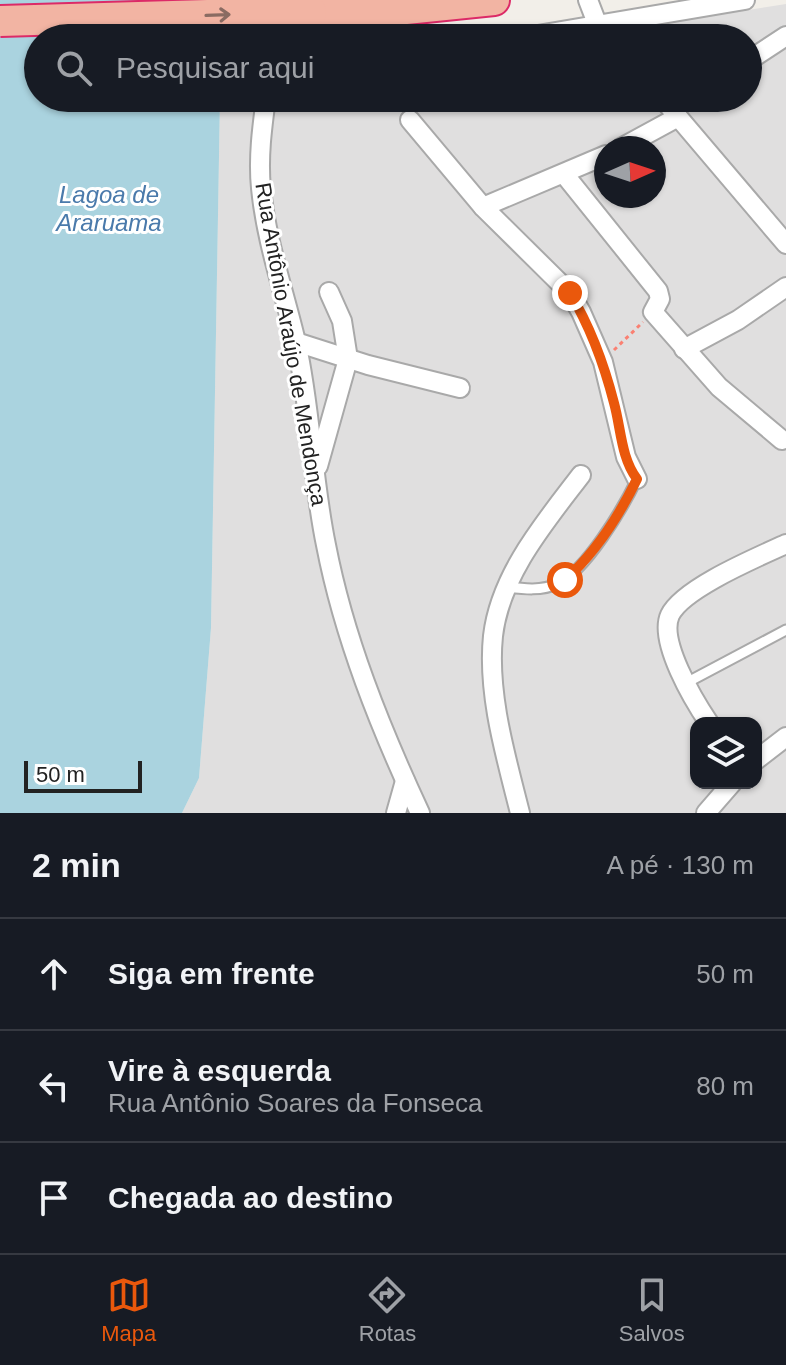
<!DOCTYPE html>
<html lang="pt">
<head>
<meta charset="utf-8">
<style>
  body { margin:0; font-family:Arial,sans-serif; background:#242831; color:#f1f3f6 }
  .controls { position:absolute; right:24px; bottom:24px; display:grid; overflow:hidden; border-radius:16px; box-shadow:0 2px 6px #0004 }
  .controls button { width:72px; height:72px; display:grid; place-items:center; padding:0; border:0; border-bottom:2px solid #363941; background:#171b24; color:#f1f3f6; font:40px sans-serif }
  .compass { position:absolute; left:594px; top:136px; width:72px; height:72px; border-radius:50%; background:#171b24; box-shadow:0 2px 6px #0004; rotate:87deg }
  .scale { position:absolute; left:24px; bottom:20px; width:118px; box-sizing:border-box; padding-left:8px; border:4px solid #222; border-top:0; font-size:22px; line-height:28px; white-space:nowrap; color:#222; -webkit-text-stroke:6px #fff; paint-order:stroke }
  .stop { position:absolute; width:24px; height:24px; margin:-18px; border:6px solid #ea580c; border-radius:50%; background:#fff }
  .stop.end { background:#ea580c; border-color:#fff; box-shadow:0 2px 8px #0008 }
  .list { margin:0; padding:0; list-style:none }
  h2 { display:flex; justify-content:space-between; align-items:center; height:104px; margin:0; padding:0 32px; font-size:34px }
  h2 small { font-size:26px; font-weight:400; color:#9ea1a6 }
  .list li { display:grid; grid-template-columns:52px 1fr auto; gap:24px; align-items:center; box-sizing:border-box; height:112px; padding:0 32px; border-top:2px solid #363941 }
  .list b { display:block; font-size:30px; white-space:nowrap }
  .list p { margin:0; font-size:26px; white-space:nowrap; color:#9ea1a6 }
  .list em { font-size:26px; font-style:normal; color:#9ea1a6 }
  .icon { flex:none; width:44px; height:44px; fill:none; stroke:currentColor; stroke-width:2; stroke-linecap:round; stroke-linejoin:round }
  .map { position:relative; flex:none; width:786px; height:813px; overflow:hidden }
  .search { position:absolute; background:#171b24; box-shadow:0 2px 6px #0004; left:24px; right:24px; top:24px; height:88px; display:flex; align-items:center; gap:20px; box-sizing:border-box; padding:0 28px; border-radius:44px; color:#9ea1a6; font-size:30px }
  .sheet { height:440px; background:#171b24 }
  nav { display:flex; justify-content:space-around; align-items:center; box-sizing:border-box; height:112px; border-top:2px solid #363941; background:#171b24; font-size:22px; color:#9ea1a6 }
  nav a { display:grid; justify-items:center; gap:4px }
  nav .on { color:#ea580c }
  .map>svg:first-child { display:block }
  .residential { fill:#e0dfdf; fill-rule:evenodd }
  .water { fill:#aad3df }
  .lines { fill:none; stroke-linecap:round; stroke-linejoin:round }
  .service-casing { stroke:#a9a9a9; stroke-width:13 }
  .minor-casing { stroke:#a9a9a9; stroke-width:22 }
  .trunk-casing { stroke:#dc2a67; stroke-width:34 }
  .path { stroke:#fa8072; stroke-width:3; stroke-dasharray:4 4; stroke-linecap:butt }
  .service { stroke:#fff; stroke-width:9 }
  .minor { stroke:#fff; stroke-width:18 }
  .trunk { stroke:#f2b4a3; stroke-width:30 }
  .trunk-bridge-casing { stroke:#dc2a67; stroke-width:34; stroke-linecap:butt }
  .trunk-bridge { stroke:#f2b4a3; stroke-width:30 }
  .oneway { stroke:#8a6b62 }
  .route { stroke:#ea580c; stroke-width:10 }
  .labels { text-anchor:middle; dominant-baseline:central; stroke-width:6; stroke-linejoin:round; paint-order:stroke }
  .street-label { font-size:22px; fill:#222; stroke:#fff }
  .water-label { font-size:24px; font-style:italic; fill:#4a7aab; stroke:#fff }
</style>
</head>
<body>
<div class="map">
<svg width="786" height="813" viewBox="0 0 786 813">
  <rect width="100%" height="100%" fill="#f2efe9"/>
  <path class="residential" d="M786,4V813H182L199,778L211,628L220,98H748V38H571ZM606,148H654V196H606ZM696,723H756V783H696Z"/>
  <polygon class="water" points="0,0 228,0 223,38 38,38 38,98 220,98 211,628 199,778 182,813 0,813"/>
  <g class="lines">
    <g class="service-casing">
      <g id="service">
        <path d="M507,587C524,589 542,591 557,584C586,571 623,508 637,479"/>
        <polyline points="686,683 786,630"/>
      </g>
    </g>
    <g class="minor-casing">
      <g id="minor">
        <polyline points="588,0 598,26 609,38"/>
        <polyline points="280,38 288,7"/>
        <polyline points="520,38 745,0"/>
        <polyline points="748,61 786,36"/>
        <path d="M266,98C262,128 258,158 261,188C266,241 284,291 296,342C311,409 312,478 326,545C344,638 380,727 420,813"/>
        <polyline points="662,98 786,244"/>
        <polyline points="410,120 483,207 570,293 581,312 603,362 626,457 637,479"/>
        <polyline points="621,148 678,117"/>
        <polyline points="564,174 658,291 660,299 653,312 719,387 782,440"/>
        <polyline points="483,207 606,155"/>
        <polyline points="296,342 368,365 460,388"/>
        <polyline points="684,349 738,320 786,287"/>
        <polyline points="318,466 348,359 342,321 329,292"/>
        <path d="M709,723C694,701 658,641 670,615C683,588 758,557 786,544"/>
        <polyline points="756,760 786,737"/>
        <polyline points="396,813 405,781"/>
        <path d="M520,813C506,757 487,694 493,636C500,575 545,522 581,475"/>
        <polyline points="706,813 732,783"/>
      </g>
    </g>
    <g class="trunk-casing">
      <polyline id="trunk" points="311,12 396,10 494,0"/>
    </g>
    <polyline class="path" points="614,350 643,322"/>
    <use href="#service" class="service"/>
    <use href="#minor" class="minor"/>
    <use href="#trunk" class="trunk"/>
    <g class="trunk-bridge-casing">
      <polyline id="trunk-bridge" points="0,21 311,12"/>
    </g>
    <use href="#trunk-bridge" class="trunk-bridge"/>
  </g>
  <defs><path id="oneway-shaft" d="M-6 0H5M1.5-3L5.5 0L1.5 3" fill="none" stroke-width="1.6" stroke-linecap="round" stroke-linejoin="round" transform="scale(2)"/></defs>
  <use class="oneway" href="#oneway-shaft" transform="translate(218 15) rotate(-2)"/>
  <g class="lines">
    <path class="route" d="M565,580C595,553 619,516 637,479C621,458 621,428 614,403C604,364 591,328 570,293"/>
  </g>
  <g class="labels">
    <g class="street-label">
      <text transform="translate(291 344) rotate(80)">Rua Antônio Araújo de Mendonça</text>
    </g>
    <g class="water-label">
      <text x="109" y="194">Lagoa de<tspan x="109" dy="28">Araruama</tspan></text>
    </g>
  </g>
</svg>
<div class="controls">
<button><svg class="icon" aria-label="layers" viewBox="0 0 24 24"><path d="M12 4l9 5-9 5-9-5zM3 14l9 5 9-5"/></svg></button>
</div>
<svg class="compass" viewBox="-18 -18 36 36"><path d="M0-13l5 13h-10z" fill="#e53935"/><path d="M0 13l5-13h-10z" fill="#9ea1a6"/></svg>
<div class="scale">50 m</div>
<div class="stop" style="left:565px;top:580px"></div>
<div class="stop end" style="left:570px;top:293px"></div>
<div class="search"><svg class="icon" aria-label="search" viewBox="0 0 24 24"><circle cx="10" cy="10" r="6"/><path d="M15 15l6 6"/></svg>Pesquisar aqui</div>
</div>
<section class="sheet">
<h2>2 min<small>A pé · 130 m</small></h2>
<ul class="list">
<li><svg class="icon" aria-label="ahead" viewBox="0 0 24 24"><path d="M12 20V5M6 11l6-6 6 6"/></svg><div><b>Siga em frente</b></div><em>50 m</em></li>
<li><svg class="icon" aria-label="left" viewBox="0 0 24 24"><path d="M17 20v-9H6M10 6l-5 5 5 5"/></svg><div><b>Vire à esquerda</b><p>Rua Antônio Soares da Fonseca</p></div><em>80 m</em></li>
<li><svg class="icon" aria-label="arrive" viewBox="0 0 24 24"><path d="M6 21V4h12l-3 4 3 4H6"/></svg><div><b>Chegada ao destino</b></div></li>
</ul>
</section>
<nav>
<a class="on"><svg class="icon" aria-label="map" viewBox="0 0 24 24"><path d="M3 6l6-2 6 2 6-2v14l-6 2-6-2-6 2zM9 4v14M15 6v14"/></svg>Mapa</a>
<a><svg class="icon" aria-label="directions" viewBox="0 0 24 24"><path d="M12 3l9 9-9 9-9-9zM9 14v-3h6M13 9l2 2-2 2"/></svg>Rotas</a>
<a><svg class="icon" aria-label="saved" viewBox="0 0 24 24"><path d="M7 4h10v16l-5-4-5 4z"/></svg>Salvos</a>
</nav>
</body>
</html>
